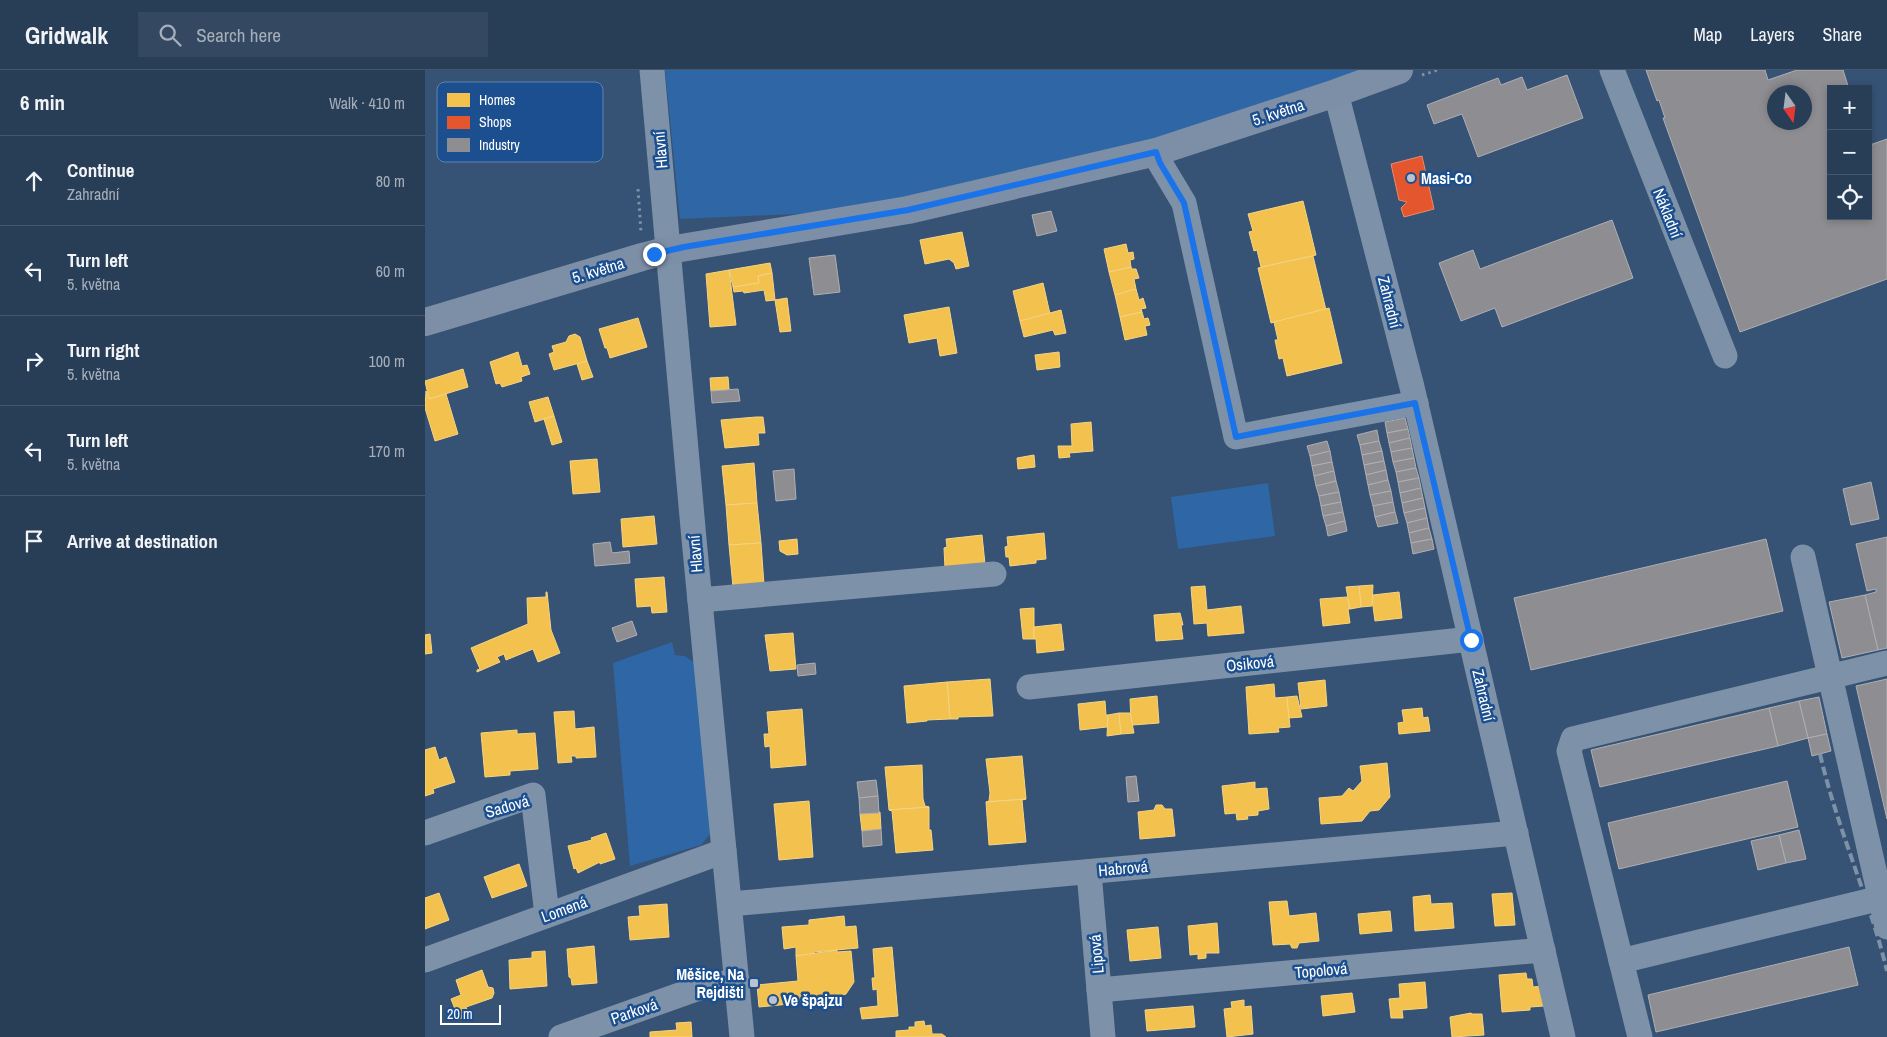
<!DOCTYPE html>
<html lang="en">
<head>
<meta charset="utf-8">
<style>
  body { margin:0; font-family:"Archivo Narrow",sans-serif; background:#344961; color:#f1f3f6 }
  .controls { position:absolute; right:15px; top:15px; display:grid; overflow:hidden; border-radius:0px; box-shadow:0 2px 8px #0003 }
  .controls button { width:45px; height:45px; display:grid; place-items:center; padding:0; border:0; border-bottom:1px solid #44576d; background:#283e57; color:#f1f3f6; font:25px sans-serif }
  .compass { position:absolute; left:1342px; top:15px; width:45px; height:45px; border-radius:50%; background:#283e57; box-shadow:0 2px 8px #0003; rotate:166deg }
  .scale { position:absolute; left:15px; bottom:12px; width:61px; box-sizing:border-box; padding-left:5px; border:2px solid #fff; border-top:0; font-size:14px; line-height:18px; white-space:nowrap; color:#fff; -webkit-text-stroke:4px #1b4f8f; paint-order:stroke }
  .stop { position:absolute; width:15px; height:15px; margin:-11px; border:4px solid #1a73e8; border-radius:50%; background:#fff }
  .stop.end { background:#1a73e8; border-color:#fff; box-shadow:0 1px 5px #0008 }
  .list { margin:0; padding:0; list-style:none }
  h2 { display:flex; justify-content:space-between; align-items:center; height:65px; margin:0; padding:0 20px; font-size:21px }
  h2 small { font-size:16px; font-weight:400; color:#a5aeba }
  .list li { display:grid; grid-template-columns:32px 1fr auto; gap:15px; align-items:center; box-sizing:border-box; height:90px; padding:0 20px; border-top:1px solid #44576d }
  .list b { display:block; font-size:19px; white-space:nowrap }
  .list p { margin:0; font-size:16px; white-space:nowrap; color:#a5aeba }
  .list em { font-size:16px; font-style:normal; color:#a5aeba }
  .icon { flex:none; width:28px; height:28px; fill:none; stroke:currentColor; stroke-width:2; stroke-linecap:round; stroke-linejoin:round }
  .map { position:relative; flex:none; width:1462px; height:967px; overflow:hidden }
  header { display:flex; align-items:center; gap:30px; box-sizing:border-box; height:70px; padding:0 25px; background:#283e57; border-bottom:1px solid #44576d }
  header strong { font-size:24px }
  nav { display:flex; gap:28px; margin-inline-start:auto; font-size:18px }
  .search { width:350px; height:45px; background:#344961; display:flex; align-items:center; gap:12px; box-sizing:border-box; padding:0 18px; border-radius:0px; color:#a5aeba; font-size:19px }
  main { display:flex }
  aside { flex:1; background:#283e57 }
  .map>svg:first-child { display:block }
  .green { fill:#2f66a5 }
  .homes { fill:#f2c14e; stroke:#f6d483 }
  .shops { fill:#e4572e; stroke:#ec896d }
  .industry { fill:#8d8d92; stroke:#afafb3; fill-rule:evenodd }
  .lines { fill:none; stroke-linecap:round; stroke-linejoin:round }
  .path { stroke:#7d92a8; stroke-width:3; stroke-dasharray:2.5 4; stroke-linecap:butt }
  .minor { stroke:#7d92a8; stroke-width:25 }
  .major { stroke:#7d8ea7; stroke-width:28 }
  .rail { stroke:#7e92a7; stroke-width:4; stroke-dasharray:9 4; stroke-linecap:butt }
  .route { stroke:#1a73e8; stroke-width:6 }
  .poi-dot { fill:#b9c2ce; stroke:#1b4f8f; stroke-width:2 }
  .labels { text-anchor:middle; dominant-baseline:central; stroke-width:5; stroke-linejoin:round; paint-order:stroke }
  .street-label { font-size:16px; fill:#fff; stroke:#1b4f8f }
  .poi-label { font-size:16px; font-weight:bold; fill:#fff; stroke:#1b4f8f; text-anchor:start }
  .key { fill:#1b4f8f; stroke:#5f84b1; stroke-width:1 }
  .key-label { font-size:14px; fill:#fff }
</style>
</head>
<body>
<header>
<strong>Gridwalk</strong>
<div class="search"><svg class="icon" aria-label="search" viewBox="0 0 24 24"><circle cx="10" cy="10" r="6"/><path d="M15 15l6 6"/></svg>Search here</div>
<nav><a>Map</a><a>Layers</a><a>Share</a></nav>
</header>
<main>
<aside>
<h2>6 min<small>Walk · 410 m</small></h2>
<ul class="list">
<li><svg class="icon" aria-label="ahead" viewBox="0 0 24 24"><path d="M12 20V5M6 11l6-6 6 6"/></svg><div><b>Continue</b><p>Zahradní</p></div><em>80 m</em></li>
<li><svg class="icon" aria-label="left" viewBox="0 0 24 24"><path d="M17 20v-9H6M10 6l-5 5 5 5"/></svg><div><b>Turn left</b><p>5. května</p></div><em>60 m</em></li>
<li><svg class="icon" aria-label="right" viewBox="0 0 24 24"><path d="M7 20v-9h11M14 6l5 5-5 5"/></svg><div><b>Turn right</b><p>5. května</p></div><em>100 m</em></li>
<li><svg class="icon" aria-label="left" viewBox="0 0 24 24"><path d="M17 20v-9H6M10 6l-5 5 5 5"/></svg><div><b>Turn left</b><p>5. května</p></div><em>170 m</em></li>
<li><svg class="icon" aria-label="arrive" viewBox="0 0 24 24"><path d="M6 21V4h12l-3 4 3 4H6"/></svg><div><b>Arrive at destination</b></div></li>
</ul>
</aside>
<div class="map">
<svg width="1462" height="967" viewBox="0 0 1462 967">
  <rect width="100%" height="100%" fill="#365274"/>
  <g class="green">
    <polygon points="240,0 935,0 748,67 417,142 255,149"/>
    <polygon points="843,413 850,466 753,479 746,427"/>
    <polygon points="247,572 250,585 260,586 271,594 286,763 276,775 205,796 188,593"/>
  </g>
  <g class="homes">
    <polygon points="878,131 891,185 836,197 832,180 829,181 824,162 828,161 823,144"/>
    <polygon points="537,162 544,196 531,199 529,193 524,189 500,194 495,170"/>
    <polygon points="701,174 703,183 708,182 709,189 705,190 706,197 684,202 679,179"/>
    <polygon points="888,186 901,240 846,253 833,198"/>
    <polygon points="345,193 347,203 333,206 334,213 308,217 304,200"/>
    <polygon points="706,197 707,199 711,199 714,208 709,209 711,219 690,225 684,202"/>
    <polygon points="304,200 311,255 285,257 281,204"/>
    <polygon points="347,203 350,230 341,231 339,220 319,223 318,221 309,222 308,217 334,213 333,206"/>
    <polygon points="618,213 625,244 595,251 588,221"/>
    <polygon points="711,219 714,230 718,228 721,238 716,239 717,242 695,247 690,225"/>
    <polygon points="362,228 366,261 355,262 350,230"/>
    <polygon points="524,237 532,283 515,286 512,268 484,273 479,245"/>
    <polygon points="904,238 917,293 862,306 858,288 854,289 850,270 853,270 849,252"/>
    <polygon points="636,240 641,263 630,265 628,260 599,267 595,251"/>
    <polygon points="717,242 719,249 723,248 725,255 720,256 722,265 700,270 695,247"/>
    <polygon points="213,248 222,277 185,288 182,278 180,278 174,259"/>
    <polygon points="150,264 155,267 162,291 129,300 124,284 129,282 127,276 141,272 144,266"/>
    <polygon points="93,282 97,296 102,295 105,304 96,307 97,311 77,317 75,313 71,314 65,292"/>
    <polygon points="634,282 635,297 612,300 610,285"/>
    <polygon points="162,291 168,307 157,310 152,294"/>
    <polygon points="38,299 43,317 4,329 0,311"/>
    <polygon points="303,307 304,319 286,321 285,308"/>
    <polygon points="1,321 4,329 21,324 33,364 10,371 0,338"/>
    <polygon points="123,327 129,346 110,352 104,332"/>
    <polygon points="129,346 137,372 127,375 119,349"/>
    <polygon points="331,347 338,347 340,363 333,363 334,375 300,378 296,350"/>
    <polygon points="666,352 668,381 644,383 645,387 634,388 633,376 647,376 646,354"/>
    <polygon points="609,385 610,397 593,399 592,388"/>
    <polygon points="172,389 175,422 148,424 145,391"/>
    <polygon points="329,393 332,433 301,435 297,396"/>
    <polygon points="332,433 336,473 304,475 301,435"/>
    <polygon points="229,446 232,474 198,477 196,449"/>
    <polygon points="619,463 621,489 611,490 611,493 585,496 584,487 581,487 580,477 583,476 582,467"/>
    <polygon points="557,465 560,494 520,498 519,478 522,477 521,469"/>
    <polygon points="372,469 373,484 362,485 355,481 354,471"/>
    <polygon points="336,473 339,515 308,517 304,475"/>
    <polygon points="239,507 242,542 227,543 226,536 212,537 210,509"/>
    <polygon points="948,515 947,536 936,537 934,516"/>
    <polygon points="780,516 782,540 816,536 819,563 783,566 782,553 769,554 766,517"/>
    <polygon points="934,516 936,537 925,539 921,517"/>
    <polygon points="121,522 122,522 126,560 135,583 113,592 108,579 81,590 79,584 72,587 75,592 52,602 52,600 55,599 46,578 103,554 102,528 121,527"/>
    <polygon points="974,522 977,548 950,551 947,529 948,529 948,525"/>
    <polygon points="922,527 925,539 923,539 925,553 898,556 895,529"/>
    <polygon points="609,538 609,569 598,569 595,539"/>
    <polygon points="755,543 758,555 756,555 758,569 731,571 729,545"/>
    <polygon points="636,554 639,580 612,583 611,569 609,569 609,557"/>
    <polygon points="368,563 371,599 345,601 340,565"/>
    <polygon points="5,564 7,583 0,584 0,565"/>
    <polygon points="565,609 568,646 533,647 533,649 525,649 522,612"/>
    <polygon points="900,610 902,636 876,639 873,613"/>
    <polygon points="522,612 525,649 502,650 502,651 482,653 479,616"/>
    <polygon points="849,614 850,628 862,627 865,657 853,658 854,662 824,664 821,617"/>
    <polygon points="732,626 734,653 708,655 707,651 706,651 705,629"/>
    <polygon points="872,626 877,647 864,648 862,627"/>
    <polygon points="680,631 681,645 683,645 682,657 655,660 653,634"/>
    <polygon points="997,638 998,648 1003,647 1005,661 974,664 973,653 979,652 977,640"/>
    <polygon points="377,639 381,695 346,698 345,676 340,677 339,664 344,664 342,642"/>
    <polygon points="149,641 150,659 169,657 171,687 151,688 151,686 146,686 147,692 133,693 129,642"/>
    <polygon points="694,643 696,664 682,666 683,645"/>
    <polygon points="694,643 705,643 709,663 696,664"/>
    <polygon points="92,660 92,664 110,663 113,699 85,701 85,705 60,707 56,663"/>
    <polygon points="10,677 14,690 21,687 30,712 8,719 9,723 0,726 0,680"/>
    <polygon points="597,686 601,729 561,732 564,731 565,723 561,689"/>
    <polygon points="962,693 965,727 954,740 945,741 937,751 896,754 894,728 917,726 924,718 928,721 937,711 935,696"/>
    <polygon points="497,695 498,729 500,736 504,737 464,740 460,697"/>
    <polygon points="830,712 830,719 842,718 844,739 833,741 833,745 822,746 823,749 812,750 811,743 800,744 797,716"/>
    <polygon points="601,729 597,730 601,772 564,775 561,732"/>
    <polygon points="384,731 388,787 354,790 349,734"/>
    <polygon points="731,735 737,735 740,739 747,739 750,766 715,769 713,742 729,740"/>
    <polygon points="504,737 504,760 506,760 508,780 471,783 467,741 464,740"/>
    <polygon points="455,742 456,759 437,761 435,744"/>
    <polygon points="181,763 190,789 175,794 175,792 153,803 151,798 149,799 143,776 167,770 166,768"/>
    <polygon points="94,794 102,816 67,828 59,807"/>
    <polygon points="14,823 24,850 0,859 0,828"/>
    <polygon points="1087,823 1090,855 1070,856 1067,824"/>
    <polygon points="1005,825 1006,834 1027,833 1029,858 990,861 988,827"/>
    <polygon points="862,831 864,846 891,843 894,871 874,873 872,878 867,878 865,874 848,875 844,832"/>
    <polygon points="242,834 244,867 205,870 203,847 215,846 214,836"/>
    <polygon points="965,841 967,861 935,864 933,844"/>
    <polygon points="419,846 420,857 431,856 433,878 389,882 389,884 371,886 371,877 359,879 357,857 384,855 384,850"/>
    <polygon points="792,853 794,883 781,883 781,888 773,889 773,884 765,885 763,856"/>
    <polygon points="733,857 736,888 705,891 702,860"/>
    <polygon points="169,876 172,913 147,915 146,908 144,907 142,879"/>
    <polygon points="467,877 473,946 437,949 435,938 453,936 452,919 448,920 447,908 450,908 448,879"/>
    <polygon points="412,880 412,882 426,881 429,912 421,924 417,925 417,929 334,937 332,915 373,911 371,886"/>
    <polygon points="120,881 122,916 85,919 84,890 107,888 107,882"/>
    <polygon points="57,900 63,917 68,918 69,923 67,928 41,937 44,945 34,949 26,929 36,925 31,910"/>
    <polygon points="1101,903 1102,909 1107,909 1108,917 1118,916 1119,936 1105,937 1105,940 1077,942 1074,905"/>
    <polygon points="1000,912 1002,938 977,940 978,948 966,948 964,929 975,928 974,914"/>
    <polygon points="927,923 930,942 898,946 896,926"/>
    <polygon points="819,930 819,937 826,936 828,964 802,967 799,939 807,938 806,932"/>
    <polygon points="768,936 770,957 722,961 720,940"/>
    <polygon points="1046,943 1047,944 1057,944 1059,965 1027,967 1025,947"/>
    <polygon points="499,951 500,956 506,955 507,964 517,964 521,967 471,967 471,961 484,960 484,957 490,957 490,952"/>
    <polygon points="266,952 267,967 225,967 225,962 252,960 251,953"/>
  </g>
  <polygon class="shops" points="997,86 1009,139 979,147 976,138 982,132 974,130 966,94"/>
  <g class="industry">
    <path d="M1221,0H1340L1343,10L1372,0H1418L1424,19H1406V146H1443V71L1445,75L1462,69V209L1315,262L1238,48H1240L1234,30L1232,31ZM1350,22H1380V52H1350Z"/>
    <polygon points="1142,5 1158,48 1053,87 1037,44 1009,54 1002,35 1073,8 1076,15 1097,7 1102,20"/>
    <polygon points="626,141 632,161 612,166 607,145"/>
    <polygon points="1187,150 1208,208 1077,257 1070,238 1036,251 1014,193 1048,180 1055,199"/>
    <polygon points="410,185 415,222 389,225 384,188"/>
    <polygon points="313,319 315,331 287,333 286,321"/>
    <polygon points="980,348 983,359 962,363 960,352"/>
    <polygon points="983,359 985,368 964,373 962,363"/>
    <polygon points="952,360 954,371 935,375 932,365"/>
    <polygon points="985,368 987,378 966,382 964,373"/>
    <polygon points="902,371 905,381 885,386 882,376"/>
    <polygon points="954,371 957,381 937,385 935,375"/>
    <polygon points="987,378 989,388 968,392 966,382"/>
    <polygon points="905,381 907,392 887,396 885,386"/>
    <polygon points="957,381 959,391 939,395 937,385"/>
    <polygon points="989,388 991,398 971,402 968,392"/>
    <polygon points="959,391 961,400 941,405 939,395"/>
    <polygon points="907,392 909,401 889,406 887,396"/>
    <polygon points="991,398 994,408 973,412 971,402"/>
    <polygon points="369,399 371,429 351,431 348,401"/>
    <polygon points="961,400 963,410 943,415 941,405"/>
    <polygon points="909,401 911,411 891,416 889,406"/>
    <polygon points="994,408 996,418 975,423 973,412"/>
    <polygon points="963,410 966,421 945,425 943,415"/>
    <polygon points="911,411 914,422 894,426 891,416"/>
    <polygon points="1446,412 1454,449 1426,455 1418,419"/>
    <polygon points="996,418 998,428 977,433 975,423"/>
    <polygon points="966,421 968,432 948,436 945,425"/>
    <polygon points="914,422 916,432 896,436 894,426"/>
    <polygon points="998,428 1000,438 979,443 977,433"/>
    <polygon points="916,432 918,442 898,446 896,436"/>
    <polygon points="968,432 970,442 950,447 948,436"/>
    <polygon points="1000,438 1002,448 982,453 979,443"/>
    <polygon points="918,442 920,451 901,456 898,446"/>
    <polygon points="970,442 973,453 953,457 950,447"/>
    <polygon points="1002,448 1004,458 984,463 982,453"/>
    <polygon points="920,451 922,461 903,466 901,456"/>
    <polygon points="1004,458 1007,469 986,473 984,463"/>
    <polygon points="1462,467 1462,578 1453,580 1440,525 1451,522 1451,519 1442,521 1431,474"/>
    <polygon points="1007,469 1009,479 988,484 986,473"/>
    <polygon points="1341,469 1358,541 1106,600 1089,528"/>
    <polygon points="185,472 187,483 204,481 205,493 170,496 168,474"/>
    <polygon points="1440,525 1453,580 1417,588 1404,532"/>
    <polygon points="207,551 212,565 192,572 187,558"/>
    <polygon points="390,593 391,604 373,606 372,595"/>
    <polygon points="1462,609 1462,749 1431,616"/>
    <polygon points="1394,627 1402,664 1383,668 1374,631"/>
    <polygon points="1374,631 1383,668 1353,676 1344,638"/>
    <polygon points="1344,638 1353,676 1175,717 1166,680"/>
    <polygon points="1402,664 1406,681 1387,686 1383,668"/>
    <polygon points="711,706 714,731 703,732 701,707"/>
    <polygon points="451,710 453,726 434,728 432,712"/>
    <polygon points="1362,711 1373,757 1194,799 1183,753"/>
    <polygon points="453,726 454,743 435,744 434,728"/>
    <polygon points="456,759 457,775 438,777 437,761"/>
    <polygon points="1374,760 1381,789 1361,793 1354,765"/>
    <polygon points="1354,765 1361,793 1333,800 1326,771"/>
    <polygon points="1424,877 1433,915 1231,962 1223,925"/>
  </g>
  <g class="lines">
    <g class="path">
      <polyline points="997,5 1013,0"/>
      <polyline points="213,119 216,162"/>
    </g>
    <g class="minor">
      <polyline points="227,0 269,469 317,967"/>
      <polyline points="1187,0 1300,286"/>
      <polyline points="911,23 987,317 1138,967"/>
      <polyline points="731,82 735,93 759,133 811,367 991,333"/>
      <polyline points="1378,487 1462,857"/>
      <polyline points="275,530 569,504"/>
      <polyline points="604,617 1046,569"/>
      <polyline points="0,763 108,725 122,845"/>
      <polyline points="664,802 678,967"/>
      <polyline points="305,834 1091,763"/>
      <polyline points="0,890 299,781"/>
      <polyline points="1196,891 1456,828"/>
      <polyline points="674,920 1118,880"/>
      <polyline points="136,967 277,917 312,911"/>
      <polyline points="1215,967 1144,681 1148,669 1462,593"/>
    </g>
    <polyline class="major" points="0,252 217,187 244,180 483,140 731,82 911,23 974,0"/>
    <path class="rail" d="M1395,684C1412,758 1444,827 1462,901"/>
  </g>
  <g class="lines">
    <polyline class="route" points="229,184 259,177 483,140 731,82 735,93 759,133 811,367 990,333 1046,570"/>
  </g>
  <g class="poi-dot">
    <circle cx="986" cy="108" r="5"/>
    <rect x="324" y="908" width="10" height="10" rx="2.5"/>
    <circle cx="348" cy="930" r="5"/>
  </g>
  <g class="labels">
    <g class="street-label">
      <text transform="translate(853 42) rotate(-18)">5. května</text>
      <text transform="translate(235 80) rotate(-95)">Hlavní</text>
      <text transform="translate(1243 143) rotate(68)">Nákladní</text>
      <text transform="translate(173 200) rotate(-17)">5. května</text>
      <text transform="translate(965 232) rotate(76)">Zahradní</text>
      <text transform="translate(270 484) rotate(-95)">Hlavní</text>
      <text transform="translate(825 593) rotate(-6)">Osiková</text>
      <text transform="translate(1059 625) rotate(77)">Zahradní</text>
      <text transform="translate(82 736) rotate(-16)">Sadová</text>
      <text transform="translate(698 798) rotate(-5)">Habrová</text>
      <text transform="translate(139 839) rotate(-20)">Lomená</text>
      <text transform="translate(671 884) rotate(-95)">Lipová</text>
      <text transform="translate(896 900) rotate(-5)">Topolová</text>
      <text transform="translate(209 941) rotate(-19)">Parková</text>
    </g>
    <g class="poi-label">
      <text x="996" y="108">Masi-Co</text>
      <text x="319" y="904" text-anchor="end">Měšice, Na<tspan x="319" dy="18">Rejdišti</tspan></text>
      <text x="358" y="930">Ve špajzu</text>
    </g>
  </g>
  <rect x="12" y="12" width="166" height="80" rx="8" class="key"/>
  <rect x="22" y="23" width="23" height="14" fill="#f2c14e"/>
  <rect x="22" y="46" width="23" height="13" fill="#e4572e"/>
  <rect x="22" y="68" width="23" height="14" fill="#8d8d92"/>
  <g class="key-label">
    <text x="54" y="35">Homes</text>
    <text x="54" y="57">Shops</text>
    <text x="54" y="80">Industry</text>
  </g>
</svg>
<div class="controls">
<button>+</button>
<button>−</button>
<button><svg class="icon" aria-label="locate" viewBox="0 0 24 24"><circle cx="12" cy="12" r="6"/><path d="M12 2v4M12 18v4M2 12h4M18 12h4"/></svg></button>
</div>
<svg class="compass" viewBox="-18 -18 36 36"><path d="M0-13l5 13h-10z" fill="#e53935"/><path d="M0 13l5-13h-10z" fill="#a5aeba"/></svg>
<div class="scale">20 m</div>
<div class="stop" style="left:1046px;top:570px"></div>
<div class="stop end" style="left:229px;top:184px"></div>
</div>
</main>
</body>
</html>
